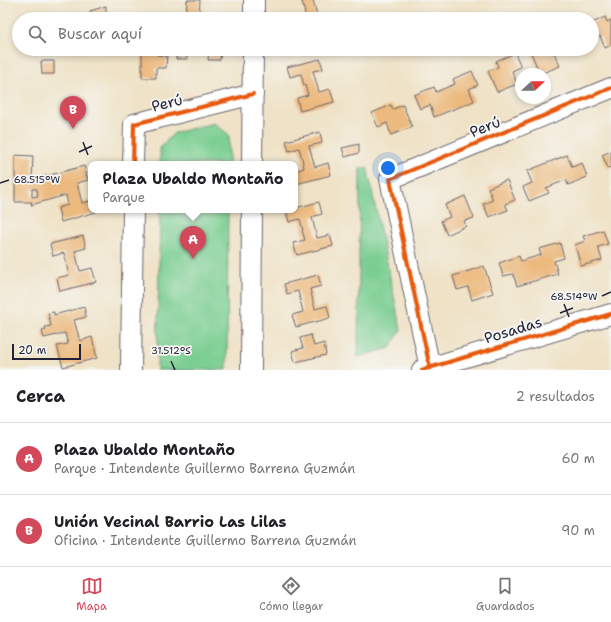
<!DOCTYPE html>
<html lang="es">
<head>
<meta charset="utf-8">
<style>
  body { margin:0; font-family:"Shantell Sans",sans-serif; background:#f6f6f6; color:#202124 }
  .compass { position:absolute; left:515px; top:68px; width:36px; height:36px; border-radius:50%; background:#fff; box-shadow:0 2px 6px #0003; rotate:68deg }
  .scale { position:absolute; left:12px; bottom:10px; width:69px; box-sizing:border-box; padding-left:4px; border:2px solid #22223b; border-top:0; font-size:11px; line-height:14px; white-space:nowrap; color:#22223b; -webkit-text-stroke:3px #f6f6f2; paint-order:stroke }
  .you { position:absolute; left:388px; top:168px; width:14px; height:14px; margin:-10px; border:3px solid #fff; border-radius:50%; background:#1a73e8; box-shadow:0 0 0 6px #1a73e833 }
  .badge { display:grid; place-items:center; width:26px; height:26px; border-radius:50%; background:#d1495b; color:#fff; font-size:13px; font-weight:700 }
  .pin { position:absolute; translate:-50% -33px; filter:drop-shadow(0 1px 2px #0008) }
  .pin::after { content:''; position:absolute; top:21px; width:14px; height:12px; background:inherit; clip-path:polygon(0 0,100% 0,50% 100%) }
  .popup { position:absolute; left:88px; top:161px; width:210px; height:52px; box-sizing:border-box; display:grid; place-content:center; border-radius:8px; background:#fff; filter:drop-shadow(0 1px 3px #0005); font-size:13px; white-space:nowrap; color:#757577 }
  .popup b { font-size:15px; color:#202124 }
  .popup::after { content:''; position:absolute; left:50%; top:100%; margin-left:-8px; border:8px solid transparent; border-top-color:#fff }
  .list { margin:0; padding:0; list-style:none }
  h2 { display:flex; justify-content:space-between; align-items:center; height:52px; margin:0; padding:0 16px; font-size:17px }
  h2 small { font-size:13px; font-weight:400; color:#757577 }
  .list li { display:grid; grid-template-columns:26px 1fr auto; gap:12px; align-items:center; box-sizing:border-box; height:72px; padding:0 16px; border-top:1px solid #e0e0e0 }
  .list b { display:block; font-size:15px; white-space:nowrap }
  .list p { margin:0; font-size:13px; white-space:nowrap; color:#757577 }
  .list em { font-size:13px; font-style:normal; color:#757577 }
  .icon { flex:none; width:22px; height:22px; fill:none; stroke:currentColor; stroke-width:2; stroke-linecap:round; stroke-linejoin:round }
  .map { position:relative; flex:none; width:611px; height:370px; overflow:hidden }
  .search { position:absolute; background:#fff; box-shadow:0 2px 6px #0003; left:12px; right:12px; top:12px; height:44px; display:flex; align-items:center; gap:10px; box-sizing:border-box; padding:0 14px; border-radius:22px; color:#757577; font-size:15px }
  .sheet { height:196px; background:#fff }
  nav { display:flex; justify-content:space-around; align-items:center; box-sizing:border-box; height:56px; border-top:1px solid #e0e0e0; background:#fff; font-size:11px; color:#757577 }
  nav a { display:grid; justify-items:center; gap:2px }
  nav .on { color:#d1495b }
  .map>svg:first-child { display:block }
  .green { fill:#7ace91; stroke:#4e7866 }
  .building { fill:#ecb97e; fill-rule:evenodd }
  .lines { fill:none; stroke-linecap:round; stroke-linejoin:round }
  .minor-casing { stroke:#6a656c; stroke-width:22 }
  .minor { stroke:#fff; stroke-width:20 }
  .cycleway-casing { stroke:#f6f6f2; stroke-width:6 }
  .cycleway { stroke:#e8590c; stroke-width:4 }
  .ticks { fill:none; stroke:#22223b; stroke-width:1.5 }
  .labels { text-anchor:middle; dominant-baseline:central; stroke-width:3.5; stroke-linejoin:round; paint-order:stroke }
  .street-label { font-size:15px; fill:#22223b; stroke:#f6f6f2 }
  .ticks-label { font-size:10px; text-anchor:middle; fill:#22223b; stroke:#f6f6f2; stroke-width:3.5; stroke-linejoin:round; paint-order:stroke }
</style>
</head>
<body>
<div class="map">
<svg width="611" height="370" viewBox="0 0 611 370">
  <rect width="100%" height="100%" fill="#f6f6f2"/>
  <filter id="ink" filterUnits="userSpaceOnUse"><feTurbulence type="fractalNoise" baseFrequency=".025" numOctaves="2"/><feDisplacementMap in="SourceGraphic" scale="8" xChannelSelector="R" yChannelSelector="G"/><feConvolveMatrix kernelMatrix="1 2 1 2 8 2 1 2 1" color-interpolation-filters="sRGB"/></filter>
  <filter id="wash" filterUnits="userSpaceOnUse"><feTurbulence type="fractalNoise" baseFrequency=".012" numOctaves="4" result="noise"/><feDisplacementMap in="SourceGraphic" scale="16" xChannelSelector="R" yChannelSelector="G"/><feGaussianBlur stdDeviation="0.9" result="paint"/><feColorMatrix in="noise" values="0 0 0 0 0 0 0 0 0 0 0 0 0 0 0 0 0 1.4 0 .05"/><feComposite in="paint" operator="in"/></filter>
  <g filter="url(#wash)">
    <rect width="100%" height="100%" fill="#efe2c6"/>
    <g class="green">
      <polygon points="214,123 229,135 229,164 160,164 160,148 174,133"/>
      <polygon points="367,167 401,330 390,348 358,357 360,169"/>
      <polygon points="160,210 228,210 227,370 157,370"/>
    </g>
    <g id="blocks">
      <g class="building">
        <polygon points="187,0 200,0 199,19 186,19"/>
        <polygon points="302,0 313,0 318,19 328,16 329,19 306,19"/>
        <polygon points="106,6 106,19 92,19 90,11"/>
        <polygon points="605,17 607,22 611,20 611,45 605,48 600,36 592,39 592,23"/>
        <polygon points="142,49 157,49 157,55 167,56 166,68 156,68 156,78 142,78"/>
        <polygon points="167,49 187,49 187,59 176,59 176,52 167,52"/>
        <polygon points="209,49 221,49 220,60 208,60"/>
        <polygon points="541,49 565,49 554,53 560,66 540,74 531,53"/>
        <polygon points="515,53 521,67 512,71 517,84 497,92 488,71 498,67 496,61"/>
        <polygon points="320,59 323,69 313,71 319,92 330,89 334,102 300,111 297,98 308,95 305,85 304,85 301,74 290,77 287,67"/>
        <polygon points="41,61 54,61 54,74 42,74"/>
        <polygon points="472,71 478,85 469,89 474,101 434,117 430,105 420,109 414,95 434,87 436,92 455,84 453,79"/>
        <polygon points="391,105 393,109 403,105 412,127 391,135 387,123 378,127 372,113"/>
        <polygon points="320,132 322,143 309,146 315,167 328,163 331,175 296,184 295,180 295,171 304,168 302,158 299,148 289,151 286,141"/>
        <polygon points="359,144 359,153 345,157 342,148"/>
        <polygon points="611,151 611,167 608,168 602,155"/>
        <path d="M15,155L33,156L32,179L50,175L84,166L88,180L77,183L82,203L91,201V210H95L96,212L61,222L58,208L68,205L66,195L31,205L32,202H15ZM32,189H37L38,196L32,197Z"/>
        <polygon points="567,155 572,167 582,163 587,177 568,185 566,180 546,188 549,193 529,201 523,187 532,183 527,171"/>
        <polygon points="507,180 515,200 505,204 508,210 489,217 483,204 493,200 488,188"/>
        <polygon points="465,196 474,218 464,221 466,226 447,235 441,221 450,217 445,205"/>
        <polygon points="319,202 322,214 312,217 317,238 330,235 333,246 297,255 293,243 305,240 302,230 303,230 300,219 289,222 286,210 295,210 295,208"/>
        <polygon points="603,230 608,244 598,247 602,260 581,266 575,245 585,241 583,236"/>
        <polygon points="83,236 86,248 75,251 80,271 92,268 96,282 60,291 57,278 69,275 64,253 53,256 50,244"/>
        <polygon points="560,243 564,258 554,261 558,274 517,286 513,274 503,276 499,263 519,256 521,261 541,255 539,249"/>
        <polygon points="484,266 493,293 472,300 468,287 457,290 453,276"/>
        <polygon points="318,275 321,286 310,289 315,309 327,306 330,318 296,327 292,315 303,312 298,291 287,294 284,284"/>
        <polygon points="84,307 86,317 74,320 80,341 92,337 97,358 63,367 57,346 68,344 65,333 44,338 42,331 46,330 45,327 51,326 48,313 54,312 54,315"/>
        <polygon points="311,335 314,346 324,343 326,355 295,362 292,351 303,348 300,338"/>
      </g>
    </g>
  </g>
  <g filter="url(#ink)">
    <use href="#blocks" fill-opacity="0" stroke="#6a656c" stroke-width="1"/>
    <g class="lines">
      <g class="minor-casing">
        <g id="minor">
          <polyline points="254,19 254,0"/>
          <polyline points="133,164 134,124 253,94"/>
          <polyline points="252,164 253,49"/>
          <polyline points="430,368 390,179 611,88"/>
          <polyline points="131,370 133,210"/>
          <polyline points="251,370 252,210"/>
          <polyline points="422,370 611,314"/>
        </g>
      </g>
      <use href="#minor" class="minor"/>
      <g class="cycleway-casing">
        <g id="cycleway">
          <polyline points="133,164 134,124 253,94"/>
          <polyline points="430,368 390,179 611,88"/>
          <polyline points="422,370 611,314"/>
        </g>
      </g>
      <use href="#cycleway" class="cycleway"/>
    </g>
  </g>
  <path class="ticks" d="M83,142L88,155M79,152L92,146M0,183L9,180M602,296L611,292M564,304L569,317M560,313L573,308M171,361L175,370"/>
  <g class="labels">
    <g class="street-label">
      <text transform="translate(167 103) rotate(-14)">Perú</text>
      <text transform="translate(485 127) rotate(-22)">Perú</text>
      <text transform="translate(513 330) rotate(-17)">Posadas</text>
    </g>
  </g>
  <g class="ticks-label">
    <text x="37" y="183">68.515°W</text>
    <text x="574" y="300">68.514°W</text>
    <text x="171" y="354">31.512°S</text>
  </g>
</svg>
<svg class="compass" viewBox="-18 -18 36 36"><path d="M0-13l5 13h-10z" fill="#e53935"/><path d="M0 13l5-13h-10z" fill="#757577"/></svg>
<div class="scale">20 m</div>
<div class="you"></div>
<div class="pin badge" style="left:193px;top:259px">A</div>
<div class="popup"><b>Plaza Ubaldo Montaño</b>Parque</div>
<div class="pin badge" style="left:73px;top:129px">B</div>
<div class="search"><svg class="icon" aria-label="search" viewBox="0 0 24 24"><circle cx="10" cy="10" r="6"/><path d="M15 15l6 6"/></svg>Buscar aquí</div>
</div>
<section class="sheet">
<h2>Cerca<small>2 resultados</small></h2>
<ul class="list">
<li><span class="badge">A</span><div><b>Plaza Ubaldo Montaño</b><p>Parque · Intendente Guillermo Barrena Guzmán</p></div><em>60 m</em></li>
<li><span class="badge">B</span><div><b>Unión Vecinal Barrio Las Lilas</b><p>Oficina · Intendente Guillermo Barrena Guzmán</p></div><em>90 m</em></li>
</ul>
</section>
<nav>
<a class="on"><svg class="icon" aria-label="map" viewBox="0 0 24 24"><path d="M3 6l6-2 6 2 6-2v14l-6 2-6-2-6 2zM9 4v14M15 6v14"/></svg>Mapa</a>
<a><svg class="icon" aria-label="directions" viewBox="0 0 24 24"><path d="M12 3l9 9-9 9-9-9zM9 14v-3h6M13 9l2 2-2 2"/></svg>Cómo llegar</a>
<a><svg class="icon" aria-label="saved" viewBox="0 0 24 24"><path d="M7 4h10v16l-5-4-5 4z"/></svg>Guardados</a>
</nav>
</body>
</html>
